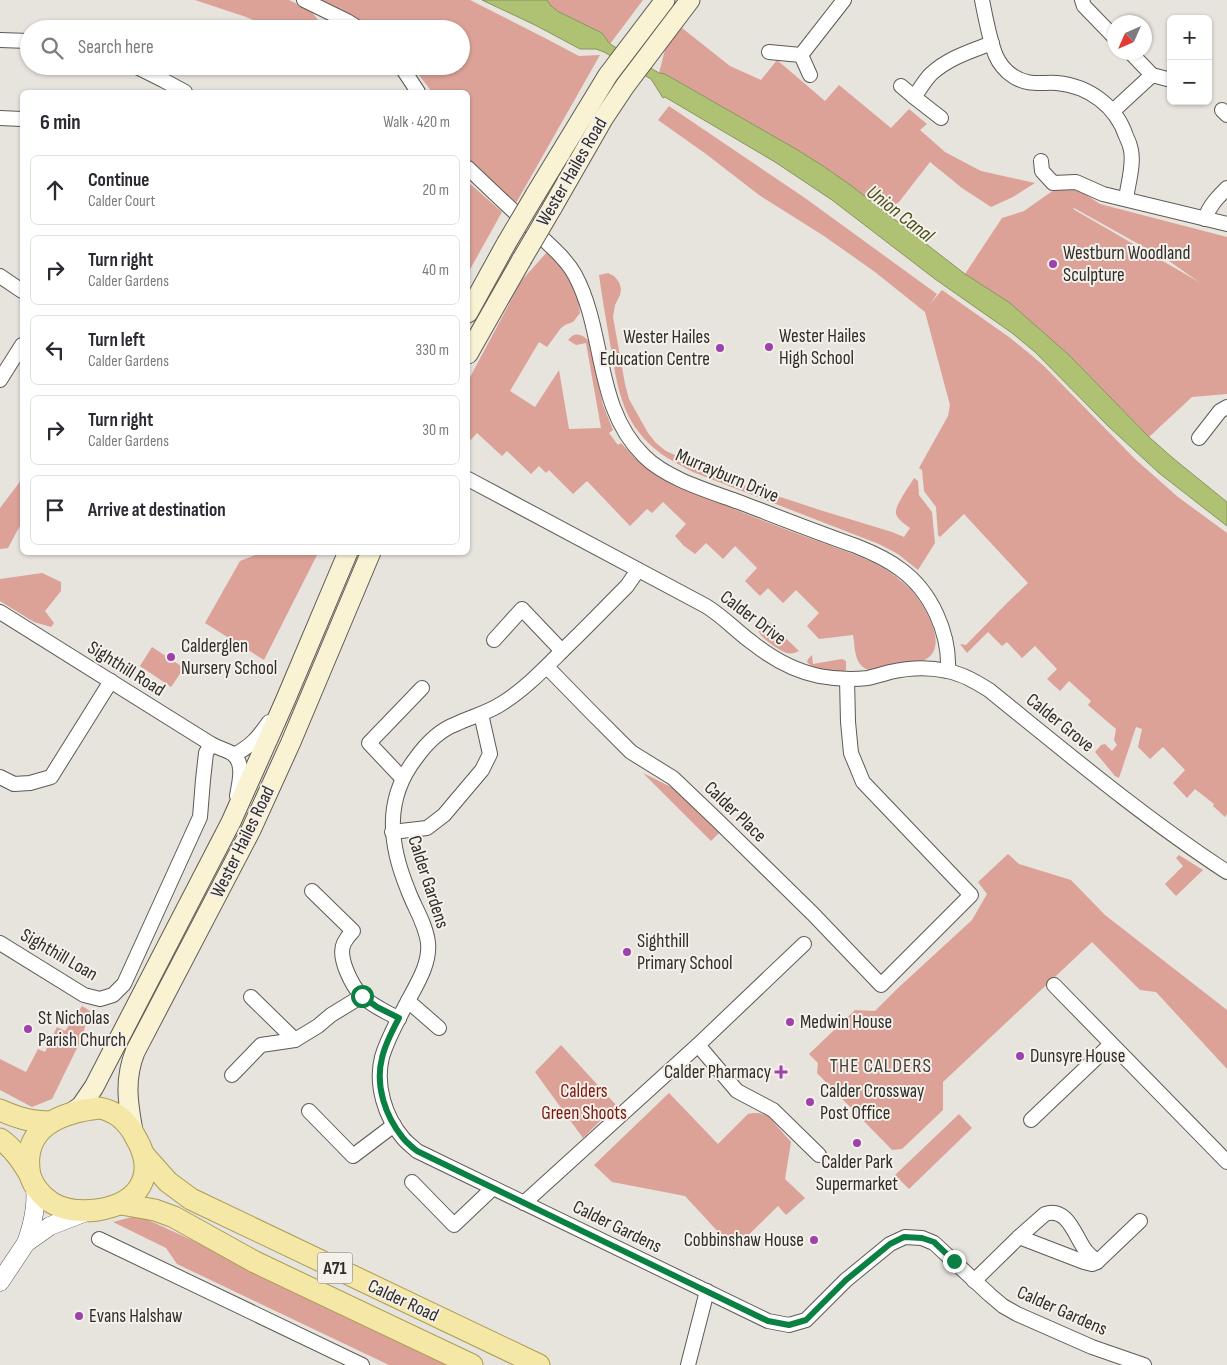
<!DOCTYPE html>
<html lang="en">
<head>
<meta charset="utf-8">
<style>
  body { margin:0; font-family:"Sofia Sans Condensed",sans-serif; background:#f7f7f7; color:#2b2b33 }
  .controls { position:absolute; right:15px; top:15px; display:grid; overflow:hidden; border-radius:8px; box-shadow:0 1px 4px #0004 }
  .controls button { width:45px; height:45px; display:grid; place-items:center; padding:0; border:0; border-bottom:1px solid #e1e1e2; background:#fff; color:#2b2b33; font:25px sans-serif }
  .compass { position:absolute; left:1107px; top:15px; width:45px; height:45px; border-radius:50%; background:#fff; box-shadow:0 1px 4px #0004; rotate:225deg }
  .stop { position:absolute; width:15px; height:15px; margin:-11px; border:4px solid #0b8043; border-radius:50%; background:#fff }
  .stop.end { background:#0b8043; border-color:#fff; box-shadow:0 1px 5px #0008 }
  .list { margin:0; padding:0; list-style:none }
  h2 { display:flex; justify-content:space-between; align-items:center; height:65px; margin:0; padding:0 20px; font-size:21px }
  h2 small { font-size:16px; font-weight:400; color:#7c7c81 }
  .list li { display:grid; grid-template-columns:32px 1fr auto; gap:15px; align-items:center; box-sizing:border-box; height:70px; margin:0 10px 10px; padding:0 10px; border:1px solid #e1e1e2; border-radius:8px }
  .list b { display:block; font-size:19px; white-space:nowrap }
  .list p { margin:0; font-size:16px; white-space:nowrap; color:#7c7c81 }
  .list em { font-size:16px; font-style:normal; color:#7c7c81 }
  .icon { flex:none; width:28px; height:28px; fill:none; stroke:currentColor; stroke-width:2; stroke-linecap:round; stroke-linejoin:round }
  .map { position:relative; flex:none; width:1227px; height:1365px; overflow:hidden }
  .search { position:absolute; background:#fff; box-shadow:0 1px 4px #0004; left:20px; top:20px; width:450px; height:55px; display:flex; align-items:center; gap:12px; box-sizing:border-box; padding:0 18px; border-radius:28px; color:#7c7c81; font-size:19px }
  .panel { position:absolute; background:#fff; box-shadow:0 1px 4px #0004; left:20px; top:90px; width:450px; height:465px; border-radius:8px }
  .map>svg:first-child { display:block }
  .green { fill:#dca298; fill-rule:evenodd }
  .water { fill:#afc172; stroke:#88955c }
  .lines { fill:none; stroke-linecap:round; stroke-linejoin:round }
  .minor-casing { stroke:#5e5a55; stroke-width:16 }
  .tertiary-casing { stroke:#5e5a55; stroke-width:19 }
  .secondary-casing { stroke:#5e5a55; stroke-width:21 }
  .primary-casing { stroke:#ab9c54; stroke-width:23 }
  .minor { stroke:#fff; stroke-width:14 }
  .tertiary { stroke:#fff; stroke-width:18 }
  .secondary { stroke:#faf3d3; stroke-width:19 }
  .primary { stroke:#f5e7a6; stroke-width:21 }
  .secondary-bridge-casing { stroke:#5e5a55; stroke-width:21; stroke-linecap:butt }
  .secondary-bridge { stroke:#faf3d3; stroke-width:19 }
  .route { stroke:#0b8043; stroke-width:6 }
  .poi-dot { fill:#9e41ab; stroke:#f5f0ea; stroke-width:2 }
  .labels { text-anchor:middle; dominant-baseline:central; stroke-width:4; stroke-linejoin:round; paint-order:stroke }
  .shield { fill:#f5f0ea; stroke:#6a6864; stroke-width:1 }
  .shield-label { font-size:18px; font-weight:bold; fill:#2e2d2a }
  .street-label { font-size:19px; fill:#2e2d2a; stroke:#f5f0ea }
  .poi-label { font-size:19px; fill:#2e2d2a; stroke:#f5f0ea; text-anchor:start }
  .park-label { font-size:19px; fill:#7a170e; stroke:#f5f0ea }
  .water-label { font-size:20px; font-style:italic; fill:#465016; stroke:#f5f0ea }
  .neighbourhood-label { font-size:20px; letter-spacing:1px; fill:#44403c; stroke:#f5f0ea }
</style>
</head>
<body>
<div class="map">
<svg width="1227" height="1365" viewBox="0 0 1227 1365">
  <rect width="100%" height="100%" fill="#e7e3dd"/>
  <g class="green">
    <polygon points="195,0 289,0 311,11 318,20 311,29 275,29 246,17"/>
    <polygon points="314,0 470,0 541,36 579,56 600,55 516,203 515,203 514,204 468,161 468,92 432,92 412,66 461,66 461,29 370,29 343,13"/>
    <polygon points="547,0 643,0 610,44 602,33 559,12 551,6"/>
    <polygon points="682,28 730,66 761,80 777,60 825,101 839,85 891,128 909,109 927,124 920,130 945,152 981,171 1035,183 1013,197 991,207 962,188 930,162 899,202 883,212 849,184 823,166 796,149 665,74 659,73 666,46"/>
    <polygon points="669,106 805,198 937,294 930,304 942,290 1009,337 1030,354 1045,367 1135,459 1178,497 1227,533 1227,814 1225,817 1213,806 1214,804 1195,789 1187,798 1173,783 1185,770 1163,747 1150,759 1138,747 1142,729 1136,727 1119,778 1115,776 1095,752 1101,745 1105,744 1112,751 1117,745 1114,740 1116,729 1088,705 1091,701 1069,681 1060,691 1047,679 1057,669 1035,646 1022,658 1007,642 1002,646 988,632 967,653 960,644 966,645 1008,602 1028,583 964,514 940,537 938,535 936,507 924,491 922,470 919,468 948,416 950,405 925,312 875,272 824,236 759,195 706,154 658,120"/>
    <polygon points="468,182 502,212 468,273"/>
    <path d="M1061,185L1079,190L1100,204L1227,237V394L1192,397L1149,437L1069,355L1049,338L1010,303L965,274L1002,218L1024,211ZM1074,208L1169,261L1199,282L1073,209Z"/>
    <path d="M548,251C562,270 579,288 580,313L573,322L565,325L561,328L547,347L539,342L510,391L535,407L559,370L569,429L601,428L586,343L576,345L568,340C575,331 582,334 589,341L603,405L613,430L609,433L618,445L621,443C627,449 633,457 639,462C664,482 694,493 724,505C758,519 792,532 826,544C852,554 881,562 901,581C905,584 909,587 912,591C924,605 948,643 928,658C918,665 903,662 891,665C882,668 871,674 863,667C854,660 855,645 853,635L819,639L807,626L819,613L796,590L783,603L768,588L760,596L745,581L757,568L735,546L723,559L706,543L695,554L684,546L675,536L686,524L663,502L652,513L647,509L630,526L587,481L573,494L549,470L546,473L539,466L531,474L507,451L502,456L477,433L468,443V381L522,280Z"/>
    <path d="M608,273L614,276L619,282L621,289L620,295L615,305L613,317L625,384L629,399L648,433L656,443L666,451L734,482L823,511L892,532L904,537L910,528C906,525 898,520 896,514C894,507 910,485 914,478L918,481L919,495L932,512L935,543L918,570L898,554L879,544L693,472C672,461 652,451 638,431C619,407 615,372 610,343C606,320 602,297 599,275Z"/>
    <polygon points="22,479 22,522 8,548 0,549 0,508"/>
    <polygon points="263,552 318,553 264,660 205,623 240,561"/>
    <polygon points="42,573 61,582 61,591 45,611 54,623 51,627 34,622 0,601 0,579"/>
    <path d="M765,618L799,651C795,653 792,654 787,653C781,652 761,638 759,632C758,626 762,622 765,618Z"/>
    <polygon points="152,647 184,668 171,687 140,666"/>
    <path d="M812,655L813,664L842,659L846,661V670L842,672C831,671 815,671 807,662L808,659Z"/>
    <polygon points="643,773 673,788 719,833 711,841"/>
    <polygon points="1008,854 1019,864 1071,880 1105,915 1227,1010 1227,1069 1156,992 1140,990 1092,942 943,1082 943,1110 902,1149 892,1150 817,1073 818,1063 809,1054 855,1010 875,1011 898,988 972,920 987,894 978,882"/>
    <polygon points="1179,855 1203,870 1176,896 1165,884 1183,866 1176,858"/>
    <polygon points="82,1006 90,1011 81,1040 52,1099 32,1107 0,1090 0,1059 26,1072 38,1049 45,1052 57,1027 65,1031"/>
    <polygon points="561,1045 616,1105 583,1138 535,1072"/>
    <polygon points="669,1093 718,1144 748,1114 753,1113 759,1113 768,1116 791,1142 785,1179 805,1198 786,1215 778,1206 734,1249 685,1196 612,1182 594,1165"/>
    <polygon points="959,1114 972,1128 909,1189 895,1175"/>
    <polygon points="132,1217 144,1218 237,1261 451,1365 389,1365 177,1264 166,1248 113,1222"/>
  </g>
  <polygon class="water" points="482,0 547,0 551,6 559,12 602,33 610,44 659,73 665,74 796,149 823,166 849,184 965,274 1010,303 1069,355 1149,437 1174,459 1227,502 1227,526 1159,473 1107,425 1035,352 1012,333 935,279 832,200 775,162 665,97 663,98 651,79 604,52 596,49 580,49 537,26"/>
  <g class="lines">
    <g class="minor-casing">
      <g id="minor">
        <polyline points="304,0 347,21 360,29"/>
        <path d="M982,0C985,15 990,42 996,56C999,63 1006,72 1013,76C1027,86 1042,82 1057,83C1089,86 1116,106 1126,136C1128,140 1130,145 1131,150C1134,166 1128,183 1126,199"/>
        <polyline points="1082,0 1084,6 1114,37"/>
        <polyline points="0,40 29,41"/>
        <polyline points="769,52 801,55 810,75"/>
        <polyline points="801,55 844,0"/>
        <polyline points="135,66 163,80 185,92"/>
        <polyline points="401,66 418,92"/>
        <polyline points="1152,75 1171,80"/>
        <polyline points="901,86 914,97"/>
        <polyline points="1222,110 1227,115"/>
        <polyline points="1113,111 1152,75 1130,52"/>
        <polyline points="0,118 22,119"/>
        <path d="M941,118L914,97C920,89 925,80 931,74C948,58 971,51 992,43"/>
        <polyline points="1041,161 1042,171 1053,183 1076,182 1103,194 1227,224"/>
        <path d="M468,168C490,189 512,210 534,230C548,244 565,257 575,275C606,333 594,407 644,456C667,479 709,491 739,502C778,517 816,532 856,546C871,552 887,559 900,569C931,591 950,633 948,671"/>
        <path d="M1205,219C1209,206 1217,198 1227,188"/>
        <polyline points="0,276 22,291"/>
        <polyline points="0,380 22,345"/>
        <polyline points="1199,438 1220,411 1227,407"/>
        <path d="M468,479L706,606C724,617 737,632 754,644C773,659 795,671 819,676C835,679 851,680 868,678C876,676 883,674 890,672C908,668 929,667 947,671C963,674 976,682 989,690C1067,753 1143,817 1227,872"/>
        <path d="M638,570L627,586C606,607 585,629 563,650C544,669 524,690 501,704C487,713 471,717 456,724C440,730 426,744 416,758C384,799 389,844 408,890C414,907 426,924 428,943C430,963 418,982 409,999C399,1018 388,1037 382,1057C375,1085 385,1117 403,1138C407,1143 413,1147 417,1151L768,1321L789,1325L806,1320L846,1280L890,1244L905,1237L922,1238L934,1243L990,1295L1003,1306L1017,1314L1092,1347L1144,1365"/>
        <path d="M0,612L211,744C218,748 227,750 233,754C245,764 239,783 237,796"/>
        <polyline points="494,640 522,609 562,651"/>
        <polyline points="547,667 590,711 631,752 673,778 717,820 813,914 881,985 971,895 863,782 851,753 848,722 847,679"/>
        <path d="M234,755C251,746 258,738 269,722"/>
        <polyline points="0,777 14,784 30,783 51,777 111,681"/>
        <polyline points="402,778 369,743 422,688"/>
        <polyline points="392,832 427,828 444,815 482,770 490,754 481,714"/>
        <path d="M312,891L353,931C350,934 346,939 344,943C337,957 352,986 362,996C372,1006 387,1012 399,1019"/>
        <polyline points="0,943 84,995 100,999 113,995 124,984 200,817 203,780 206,753 211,744"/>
        <polyline points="1054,985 1227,1162"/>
        <polyline points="251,997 295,1040"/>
        <polyline points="408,1001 439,1028"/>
        <polyline points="698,1045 737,1091 773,1110 819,1155"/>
        <polyline points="232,1075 261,1045 295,1040 318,1026 331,1015 362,996"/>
        <polyline points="309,1111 353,1156 394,1125"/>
        <polyline points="1031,1120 1111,1044"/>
        <polyline points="412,1182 454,1225 493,1188"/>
        <polyline points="524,1203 698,1045 804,944"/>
        <polyline points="1019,1237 1084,1262 1092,1264 1097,1262 1140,1221"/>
        <polyline points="99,1239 362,1365"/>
        <path d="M974,1281L1019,1237L1045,1214C1068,1206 1075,1237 1086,1251C1089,1255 1094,1258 1097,1262"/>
        <polyline points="688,1365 707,1291"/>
      </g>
    </g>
    <g class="tertiary-casing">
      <g id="tertiary">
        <path d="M26,1243C33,1224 37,1207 35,1187"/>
        <polyline points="0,1282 26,1243 50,1226 86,1212"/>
      </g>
    </g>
    <g class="secondary-casing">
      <g id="secondary">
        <polyline points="535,195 608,75 665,0"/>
        <polyline points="552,208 603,119 625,86 690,0"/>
        <polyline points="468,313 506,244"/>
        <polyline points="468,354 522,259"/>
        <polyline points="70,1114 81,1106 94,1087 231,822 285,701 348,552"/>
        <path d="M133,1131C128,1103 124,1080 135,1052L251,830L291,742L371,552"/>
      </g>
    </g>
    <g class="primary-casing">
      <g id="primary">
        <path d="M99,1108C117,1111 128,1122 136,1138C158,1176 138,1204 97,1210C81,1212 66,1211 52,1203C41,1196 30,1183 29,1169C24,1126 63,1112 99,1108Z"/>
        <path d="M0,1110C18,1118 31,1122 51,1122"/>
        <path d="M0,1139C13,1148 21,1160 29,1173"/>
        <polyline points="144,1155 168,1182 191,1199 539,1365"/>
        <polyline points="121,1204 155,1210 174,1217 255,1262 472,1365"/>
      </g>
    </g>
    <use href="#minor" class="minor"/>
    <use href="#tertiary" class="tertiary"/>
    <use href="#secondary" class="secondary"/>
    <use href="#primary" class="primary"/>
    <g class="secondary-bridge-casing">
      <g id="secondary-bridge">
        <polyline points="506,244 535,195"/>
        <polyline points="522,259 552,208"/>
      </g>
    </g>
    <use href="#secondary-bridge" class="secondary-bridge"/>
  </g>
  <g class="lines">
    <path class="route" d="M362,996L377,1007L399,1018C392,1031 385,1044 382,1058C375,1085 385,1116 403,1138C407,1143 412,1147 417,1151L768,1321L789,1325L806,1320L846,1280L890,1244L904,1237L922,1238L934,1242L954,1261"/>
  </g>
  <g class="poi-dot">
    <circle cx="1053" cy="264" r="5"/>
    <circle cx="769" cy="347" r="5"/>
    <circle cx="720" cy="348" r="5"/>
    <circle cx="171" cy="657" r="5"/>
    <circle cx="627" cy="952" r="5"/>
    <circle cx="790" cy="1022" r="5"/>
    <circle cx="28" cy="1029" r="5"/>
    <circle cx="1020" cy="1056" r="5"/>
    <path d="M778.5 1064.5h5v5h5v5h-5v5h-5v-5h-5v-5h5z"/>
    <circle cx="810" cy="1102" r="5"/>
    <circle cx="857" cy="1143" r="5"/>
    <circle cx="814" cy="1240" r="5"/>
    <circle cx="79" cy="1316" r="5"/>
  </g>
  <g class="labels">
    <rect class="shield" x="317.5" y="1252.5" width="35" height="31" rx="4"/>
    <g class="shield-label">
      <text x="335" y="1268">A71</text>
    </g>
    <g class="street-label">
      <text transform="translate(572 172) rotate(-60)">Wester Hailes Road</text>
      <text transform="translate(727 476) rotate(23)">Murrayburn Drive</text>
      <text transform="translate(753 618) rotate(37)">Calder Drive</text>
      <text transform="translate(126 669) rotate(32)">Sighthill Road</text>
      <text transform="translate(1060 723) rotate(39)">Calder Grove</text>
      <text transform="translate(735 812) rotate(44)">Calder Place</text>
      <text transform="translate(243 842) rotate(-64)">Wester Hailes Road</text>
      <text transform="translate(428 882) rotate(72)">Calder Gardens</text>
      <text transform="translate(59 955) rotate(30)">Sighthill Loan</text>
      <text transform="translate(617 1227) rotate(26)">Calder Gardens</text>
      <text transform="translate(403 1301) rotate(25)">Calder Road</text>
      <text transform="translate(1062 1311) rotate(24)">Calder Gardens</text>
    </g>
    <g class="poi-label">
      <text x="1063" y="253">Westburn Woodland<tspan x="1063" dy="22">Sculpture</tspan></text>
      <text x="779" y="336">Wester Hailes<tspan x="779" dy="22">High School</tspan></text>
      <text x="710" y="337" text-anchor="end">Wester Hailes<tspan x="710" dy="22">Education Centre</tspan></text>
      <text x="181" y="646">Calderglen<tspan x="181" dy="22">Nursery School</tspan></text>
      <text x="637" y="941">Sighthill<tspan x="637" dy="22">Primary School</tspan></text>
      <text x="38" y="1018">St Nicholas<tspan x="38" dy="22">Parish Church</tspan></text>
      <text x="800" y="1022">Medwin House</text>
      <text x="1030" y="1056">Dunsyre House</text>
      <text x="771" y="1072" text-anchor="end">Calder Pharmacy</text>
      <text x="820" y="1091">Calder Crossway<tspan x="820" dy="22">Post Office</tspan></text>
      <text x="857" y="1162" text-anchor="middle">Calder Park<tspan x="857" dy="22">Supermarket</tspan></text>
      <text x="804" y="1240" text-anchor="end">Cobbinshaw House</text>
      <text x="89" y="1316">Evans Halshaw</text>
    </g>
    <g class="park-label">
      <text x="584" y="1091">Calders<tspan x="584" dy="22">Green Shoots</tspan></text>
    </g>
    <g class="water-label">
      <text transform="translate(900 214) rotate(38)">Union Canal</text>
    </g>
    <g class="neighbourhood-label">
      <text x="881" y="1066">THE CALDERS</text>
    </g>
  </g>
</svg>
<div class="controls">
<button>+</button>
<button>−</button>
</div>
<svg class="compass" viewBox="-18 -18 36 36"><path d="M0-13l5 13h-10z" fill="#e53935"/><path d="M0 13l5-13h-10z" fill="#7c7c81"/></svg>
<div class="stop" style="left:362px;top:996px"></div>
<div class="stop end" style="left:954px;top:1261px"></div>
<div class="search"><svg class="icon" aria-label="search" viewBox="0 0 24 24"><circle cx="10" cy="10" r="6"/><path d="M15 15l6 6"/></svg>Search here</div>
<section class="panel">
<h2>6 min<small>Walk · 420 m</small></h2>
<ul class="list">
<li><svg class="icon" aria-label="ahead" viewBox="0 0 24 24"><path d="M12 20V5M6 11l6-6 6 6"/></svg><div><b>Continue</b><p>Calder Court</p></div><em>20 m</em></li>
<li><svg class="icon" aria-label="right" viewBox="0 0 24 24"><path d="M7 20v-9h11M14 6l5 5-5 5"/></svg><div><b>Turn right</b><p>Calder Gardens</p></div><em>40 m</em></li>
<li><svg class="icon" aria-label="left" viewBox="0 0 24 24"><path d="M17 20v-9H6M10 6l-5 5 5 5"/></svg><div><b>Turn left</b><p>Calder Gardens</p></div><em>330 m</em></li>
<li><svg class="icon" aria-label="right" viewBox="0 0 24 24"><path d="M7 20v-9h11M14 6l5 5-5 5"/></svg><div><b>Turn right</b><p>Calder Gardens</p></div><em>30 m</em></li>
<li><svg class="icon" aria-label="arrive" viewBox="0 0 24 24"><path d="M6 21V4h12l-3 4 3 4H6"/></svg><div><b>Arrive at destination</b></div></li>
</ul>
</section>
</div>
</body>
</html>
